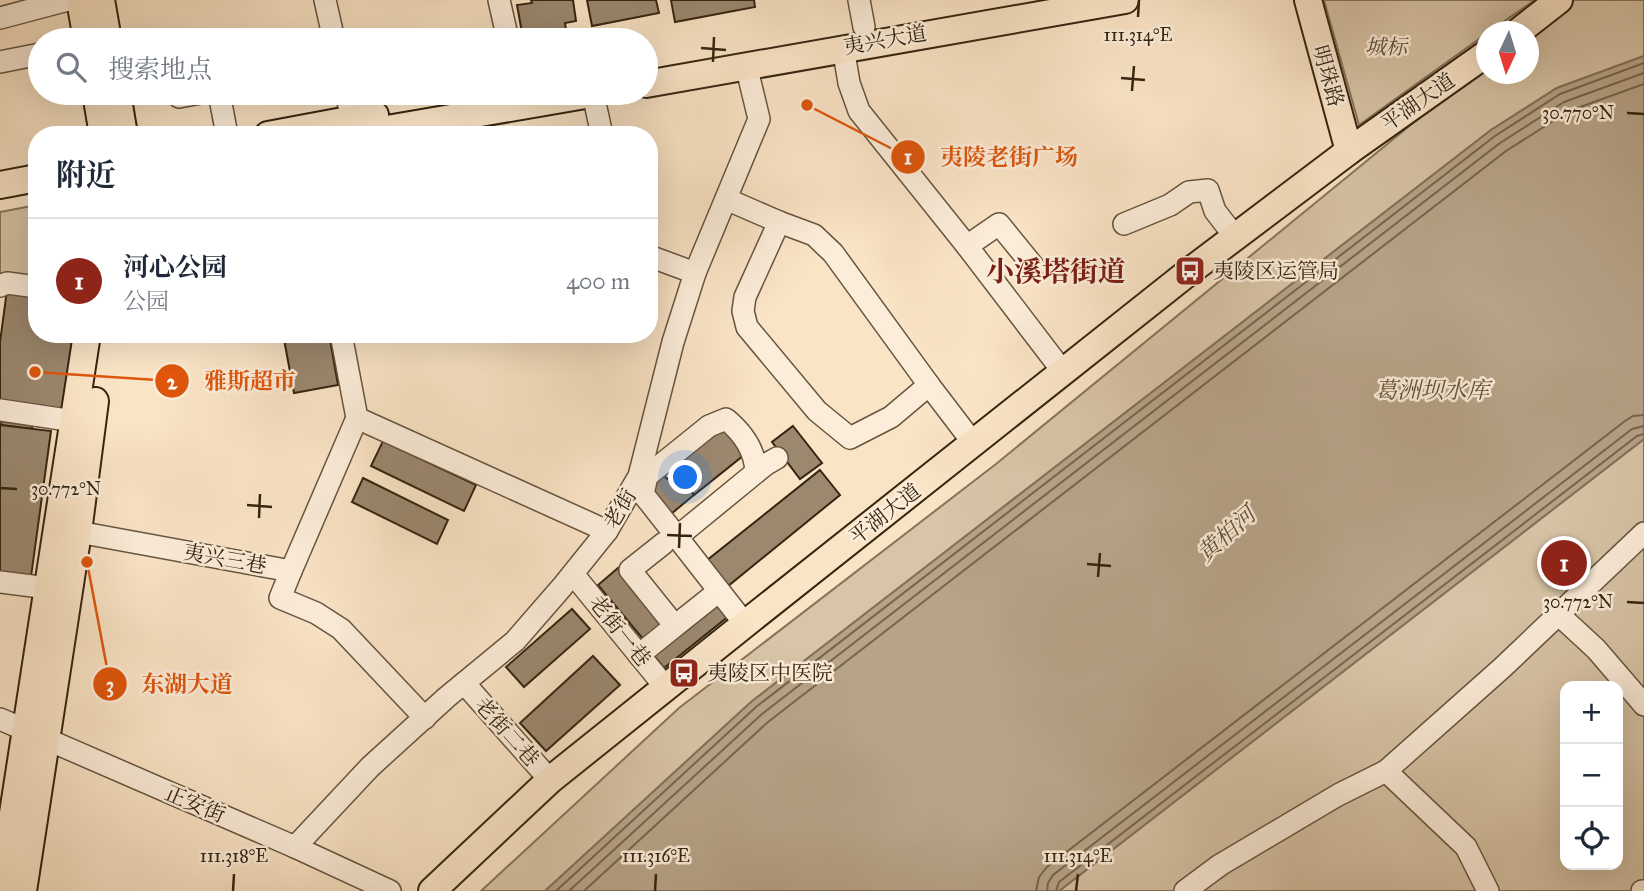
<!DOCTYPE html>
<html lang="zh">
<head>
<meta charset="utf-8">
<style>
  body { margin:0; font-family:"IM FELL Great Primer","Noto Serif SC",serif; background:#f2f2f3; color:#1f2937 }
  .controls { position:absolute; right:21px; bottom:21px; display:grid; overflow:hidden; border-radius:14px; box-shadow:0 7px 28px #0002 }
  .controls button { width:63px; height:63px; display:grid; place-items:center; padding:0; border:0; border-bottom:2px solid #e0e1e3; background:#fff; color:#1f2937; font:35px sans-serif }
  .compass { position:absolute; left:1476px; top:21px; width:63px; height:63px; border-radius:50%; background:#fff; box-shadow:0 7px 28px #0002; rotate:184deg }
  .you { position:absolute; left:686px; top:478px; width:24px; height:24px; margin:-18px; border:5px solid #fff; border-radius:50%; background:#1a73e8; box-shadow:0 0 0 10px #1a73e833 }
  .badge { display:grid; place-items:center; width:46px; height:46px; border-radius:50%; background:#8f2418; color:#fff; font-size:23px; font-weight:700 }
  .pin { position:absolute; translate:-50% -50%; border:4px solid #fff; box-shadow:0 2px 7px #0006 }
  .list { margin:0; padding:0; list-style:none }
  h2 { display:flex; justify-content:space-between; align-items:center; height:91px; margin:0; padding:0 28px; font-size:30px }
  h2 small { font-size:23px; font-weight:400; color:#747a83 }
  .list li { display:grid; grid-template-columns:46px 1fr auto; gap:21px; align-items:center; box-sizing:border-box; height:126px; padding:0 28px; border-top:2px solid #e0e1e3 }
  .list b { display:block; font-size:26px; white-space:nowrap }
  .list p { margin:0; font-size:23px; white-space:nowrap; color:#747a83 }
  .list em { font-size:23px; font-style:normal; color:#747a83 }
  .icon { flex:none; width:38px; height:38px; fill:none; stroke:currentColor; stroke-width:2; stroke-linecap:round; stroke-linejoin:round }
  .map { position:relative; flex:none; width:1644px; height:891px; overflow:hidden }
  .search { position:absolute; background:#fff; box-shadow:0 7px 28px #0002; left:28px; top:28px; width:630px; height:77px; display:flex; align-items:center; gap:18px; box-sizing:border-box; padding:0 24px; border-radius:38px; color:#747a83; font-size:26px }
  .panel { position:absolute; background:#fff; box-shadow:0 7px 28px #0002; left:28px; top:126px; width:630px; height:217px; border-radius:28px }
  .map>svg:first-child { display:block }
  .green { fill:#d8c4a7; stroke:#86745c; stroke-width:2; fill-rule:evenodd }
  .water { fill:#b7a388; stroke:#837158; stroke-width:2 }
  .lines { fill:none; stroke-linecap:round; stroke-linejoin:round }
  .shore { stroke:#76644c; stroke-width:2 }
  .building { fill:#9b886f; stroke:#342510; stroke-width:2 }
  .minor-casing { stroke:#66553e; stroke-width:24 }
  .major-casing { stroke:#342510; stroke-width:30 }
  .minor { stroke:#fcedda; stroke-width:21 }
  .major { stroke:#fae4c6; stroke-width:26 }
  .ticks { fill:none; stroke:#342510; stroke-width:2.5 }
  .labels { text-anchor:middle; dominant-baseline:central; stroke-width:5; stroke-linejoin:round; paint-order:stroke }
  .street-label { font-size:21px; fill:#342510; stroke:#fcedda }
  .park-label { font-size:21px; font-style:italic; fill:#5d4d36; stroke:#fcedda }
  .poi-label { font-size:21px; fill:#342510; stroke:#fcedda; text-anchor:start }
  .water-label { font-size:23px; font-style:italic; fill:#62513a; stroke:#fcedda }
  .district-label { font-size:28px; font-weight:bold; fill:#7a1f14; stroke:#fcedda }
  .ticks-label { font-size:18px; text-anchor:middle; fill:#342510; stroke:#fcedda; stroke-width:5; stroke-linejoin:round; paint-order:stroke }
  .leader { fill:none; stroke:#df560c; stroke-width:2.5 }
  .callout-dot { fill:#df560c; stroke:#fcedda; stroke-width:2.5 }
  .mark-label { font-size:21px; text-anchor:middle; font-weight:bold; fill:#fff }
  .callout-label { font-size:23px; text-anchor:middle; font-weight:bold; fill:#df560c; stroke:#fcedda; stroke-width:5; stroke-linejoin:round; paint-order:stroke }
</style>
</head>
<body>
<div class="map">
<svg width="1644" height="891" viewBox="0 0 1644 891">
  <rect width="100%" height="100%" fill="#fae4c6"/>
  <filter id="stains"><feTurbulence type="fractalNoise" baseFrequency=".00286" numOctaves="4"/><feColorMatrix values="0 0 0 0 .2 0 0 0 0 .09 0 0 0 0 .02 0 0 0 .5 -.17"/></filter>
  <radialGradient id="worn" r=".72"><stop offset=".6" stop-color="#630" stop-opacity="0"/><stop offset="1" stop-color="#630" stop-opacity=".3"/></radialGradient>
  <g class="green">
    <polygon points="1324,0 1535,0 1490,31 1486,32 1486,34 1359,125"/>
    <polygon points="1574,0 1644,0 1644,56 1557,88 1491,130 751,702 545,891 481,891 679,708 996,464 1413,123 1486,67 1486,74 1528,74 1529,35"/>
    <polygon points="37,205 37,292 0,287 0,212"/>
    <path d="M1644,439V891H1059ZM1565,686H1618V865H1565Z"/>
  </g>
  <polygon class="water" points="1644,56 1644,439 1059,891 545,891 751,702 1491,130 1557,88"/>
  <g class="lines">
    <g class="shore">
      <polyline points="556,891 756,707 1495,136 1560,94 1644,63"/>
      <polyline points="569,891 762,714 1500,143 1564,102 1644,73"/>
      <polyline points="584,891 768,722 1506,151 1569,111 1644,84"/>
      <polyline points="1036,891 1039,877 1047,867 1625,421 1633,416 1644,415"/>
      <polyline points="1047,891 1048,883 1053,875 1632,429 1644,426"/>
      <polyline points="1056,891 1059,882 1637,436 1644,434"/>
    </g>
  </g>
  <g class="building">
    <polygon points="531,0 573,0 576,21 565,23 566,30 523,38 517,5 532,3"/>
    <polygon points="587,0 656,0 659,13 592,26"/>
    <polygon points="671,0 754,0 755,7 675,22"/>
    <polygon points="7,290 37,294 37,334 75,334 64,412 0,403 0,342"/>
    <polygon points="283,334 329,334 338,385 294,393"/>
    <polygon points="3,404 35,408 32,429 1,425"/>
    <polygon points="725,422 749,451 694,495 670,466"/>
    <polygon points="0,425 51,431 30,584 0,580"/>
    <polygon points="793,426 822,463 800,479 772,442"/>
    <polygon points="383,441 476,485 464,511 371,466"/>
    <polygon points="820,470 840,495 722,591 701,565"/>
    <polygon points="660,471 667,479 675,473 694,495 671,514 646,482"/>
    <polygon points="363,478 448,520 437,544 352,502"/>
    <polygon points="618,568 668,628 648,645 598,585"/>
    <polygon points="717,598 730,615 664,668 650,651"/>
    <polygon points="572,609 590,629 524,687 506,667"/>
    <polygon points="593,656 620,685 546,751 520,723"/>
  </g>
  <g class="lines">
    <g class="minor-casing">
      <g id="minor">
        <polyline points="325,0 334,40"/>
        <polyline points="499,0 508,40"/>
        <polyline points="859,0 864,27"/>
        <polyline points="0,18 68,0"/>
        <polyline points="843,47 849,83 859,111 967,246 1064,373"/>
        <polyline points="0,62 40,54"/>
        <polyline points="178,93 179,97 201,93"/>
        <polyline points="219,93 227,135"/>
        <polyline points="346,93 352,119"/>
        <polyline points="593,94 602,135"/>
        <polyline points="726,199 779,222 745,297 743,311 747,327 817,411 850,438 891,417 929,385 974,444"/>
        <polyline points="779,222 814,235 833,253 929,385"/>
        <polyline points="1124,224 1170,205 1189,192 1208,190 1215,211 1236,238"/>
        <polyline points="967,246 999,224 1034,267"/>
        <polyline points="649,256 695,273"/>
        <polyline points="0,286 7,283 37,287"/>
        <polyline points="341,334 357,418 607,531"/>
        <polyline points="0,410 74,421"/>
        <polyline points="78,532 291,571 357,418"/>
        <path d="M677,537L643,494L647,476L709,426L726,419C743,433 755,450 756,472"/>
        <polyline points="664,543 630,570 675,626 719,591"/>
        <polyline points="291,571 280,598 316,613 341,629 425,718"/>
        <polyline points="573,574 666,688"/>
        <polyline points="0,582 48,588"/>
        <polyline points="1558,614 1596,649 1644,705"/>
        <polyline points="745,624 677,537 765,465 777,458"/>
        <polyline points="639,655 675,626"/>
        <polyline points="464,683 550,780"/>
        <polyline points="0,719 295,847 390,891"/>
        <polyline points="1386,771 1466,847 1488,891"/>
        <polyline points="295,847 370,767 447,697 515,641 562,587 607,531 639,476 673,342 695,273 759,119 746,65"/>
        <polyline points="1185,891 1220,865 1338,795 1386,771 1502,668 1644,533"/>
        <polyline points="1642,891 1644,891"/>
      </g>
    </g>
    <g class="major-casing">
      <g id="major">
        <polyline points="80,0 87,40"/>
        <polyline points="101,0 108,40"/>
        <polyline points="1308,0 1349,151"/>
        <polyline points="1518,32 1559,0"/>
        <polyline points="646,84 1125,0"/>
        <polyline points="96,93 103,135"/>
        <polyline points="117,93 124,135"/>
        <polyline points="268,135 375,115"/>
        <polyline points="352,135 597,93"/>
        <polyline points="0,185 37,178"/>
        <polyline points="1,891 87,334"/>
        <polyline points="23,891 78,532 95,401"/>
        <polyline points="432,891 550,780 745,624 1190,271 1349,151 1486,54"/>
      </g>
    </g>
    <use href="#minor" class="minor"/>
    <use href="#major" class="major"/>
  </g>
  <path class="ticks" d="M1138,17L1139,0M701,48L726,50M713,62L714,37M1121,78L1145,80M1132,91L1134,66M1627,113L1644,114M0,488L17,489M247,505L272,507M259,518L260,494M667,535L692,536M679,548L680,523M1087,564L1111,566M1098,577L1100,553M1627,602L1644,603M233,891L234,874M655,891L656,874M1076,891L1078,874"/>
  <defs>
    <g id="bus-square" transform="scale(1.575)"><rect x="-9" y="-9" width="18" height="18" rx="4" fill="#8f2418" stroke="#fcedda"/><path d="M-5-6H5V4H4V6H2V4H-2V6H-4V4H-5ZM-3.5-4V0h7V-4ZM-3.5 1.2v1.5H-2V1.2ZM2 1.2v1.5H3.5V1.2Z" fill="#fff"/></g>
  </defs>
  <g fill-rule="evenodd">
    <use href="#bus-square" x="1190" y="271"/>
    <use href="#bus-square" x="684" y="673"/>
  </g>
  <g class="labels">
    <g class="street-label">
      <text transform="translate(885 40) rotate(-10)">夷兴大道</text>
      <text transform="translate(1328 76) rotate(74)">明珠路</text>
      <text transform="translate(1418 102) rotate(-35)">平湖大道</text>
      <text transform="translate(620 509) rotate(-59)">老街</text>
      <text transform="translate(885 514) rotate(-38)">平湖大道</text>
      <text transform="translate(225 559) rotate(10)">夷兴三巷</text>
      <text transform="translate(620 631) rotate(51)">老街一巷</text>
      <text transform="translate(507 732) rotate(48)">老街二巷</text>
      <text transform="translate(195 804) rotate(23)">正安街</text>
    </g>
    <g class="park-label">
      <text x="1386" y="47">城标</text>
    </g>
    <g class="poi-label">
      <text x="1213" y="271">夷陵区运管局</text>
      <text x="707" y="673">夷陵区中医院</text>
    </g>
    <g class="water-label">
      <text x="1432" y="390">葛洲坝水库</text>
      <text transform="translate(1226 534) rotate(-42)">黄柏河</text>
    </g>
    <g class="district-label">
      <text x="1056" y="271">小溪塔街道</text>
    </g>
  </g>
  <g class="ticks-label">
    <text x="1138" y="41">111.314°E</text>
    <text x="1578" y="119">30.770°N</text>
    <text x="66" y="495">30.772°N</text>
    <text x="1578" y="608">30.772°N</text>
    <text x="234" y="862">111.318°E</text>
    <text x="656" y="862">111.316°E</text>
    <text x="1078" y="862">111.314°E</text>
  </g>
  <path class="leader" d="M807 105L908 157M35 372L172 381M87 562L110 684"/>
  <g class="callout-dot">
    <circle cx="807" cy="105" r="7"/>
    <circle cx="35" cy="372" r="7"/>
    <circle cx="87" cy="562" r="7"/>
    <circle cx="908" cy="157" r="18"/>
    <circle cx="172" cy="381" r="18"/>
    <circle cx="110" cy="684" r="18"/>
  </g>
  <g class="mark-label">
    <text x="908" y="164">1</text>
    <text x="172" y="389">2</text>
    <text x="110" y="692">3</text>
  </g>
  <g class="callout-label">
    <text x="1009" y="165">夷陵老街广场</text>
    <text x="250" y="389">雅斯超市</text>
    <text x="187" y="692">东湖大道</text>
  </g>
  <rect width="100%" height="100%" filter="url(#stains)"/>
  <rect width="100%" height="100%" fill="url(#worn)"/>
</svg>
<div class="controls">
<button>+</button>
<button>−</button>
<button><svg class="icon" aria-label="locate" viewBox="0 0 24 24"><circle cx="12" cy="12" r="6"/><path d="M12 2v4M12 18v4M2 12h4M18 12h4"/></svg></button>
</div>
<svg class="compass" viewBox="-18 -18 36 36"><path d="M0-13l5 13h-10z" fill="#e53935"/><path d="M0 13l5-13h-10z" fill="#747a83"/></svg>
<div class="you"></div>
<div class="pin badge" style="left:1564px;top:563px">1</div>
<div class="search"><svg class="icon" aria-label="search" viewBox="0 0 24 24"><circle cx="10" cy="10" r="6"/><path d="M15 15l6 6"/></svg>搜索地点</div>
<section class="panel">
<h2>附近<small></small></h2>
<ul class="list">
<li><span class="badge">1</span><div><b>河心公园</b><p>公园</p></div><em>400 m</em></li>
</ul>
</section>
</div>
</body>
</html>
